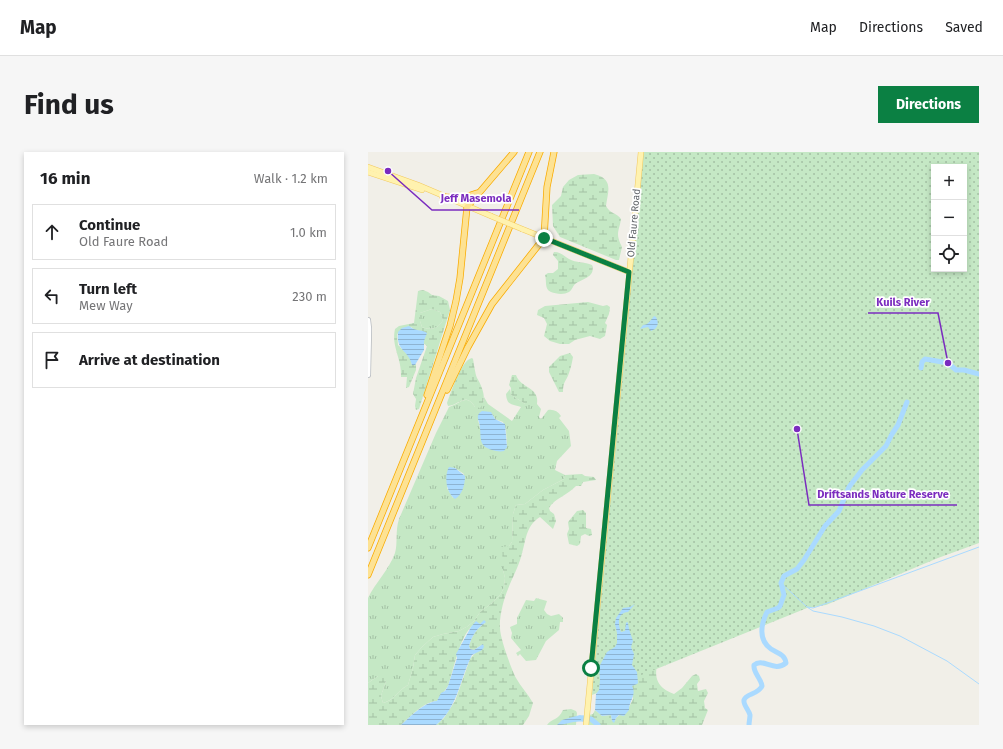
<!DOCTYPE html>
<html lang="en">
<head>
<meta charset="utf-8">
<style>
  body { margin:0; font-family:"Fira Sans",sans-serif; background:#f6f6f6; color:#202124 }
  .controls { position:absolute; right:12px; top:12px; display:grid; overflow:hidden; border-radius:0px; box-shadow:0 2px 6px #0003 }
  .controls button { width:36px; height:36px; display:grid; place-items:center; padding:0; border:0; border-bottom:1px solid #e0e0e0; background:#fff; color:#202124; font:20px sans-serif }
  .stop { position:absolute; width:12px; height:12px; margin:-9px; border:3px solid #0b8043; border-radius:50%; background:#fff }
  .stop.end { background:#0b8043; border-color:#fff; box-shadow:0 1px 4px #0008 }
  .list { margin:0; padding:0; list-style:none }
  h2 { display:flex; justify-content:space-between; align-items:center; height:52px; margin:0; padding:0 16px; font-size:17px }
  h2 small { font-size:13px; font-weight:400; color:#757577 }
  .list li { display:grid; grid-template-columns:26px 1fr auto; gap:12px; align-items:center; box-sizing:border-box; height:56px; margin:0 8px 8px; padding:0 8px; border:1px solid #e0e0e0; border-radius:0px }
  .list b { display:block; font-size:15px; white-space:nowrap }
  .list p { margin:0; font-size:13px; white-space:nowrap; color:#757577 }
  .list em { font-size:13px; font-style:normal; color:#757577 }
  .icon { flex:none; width:22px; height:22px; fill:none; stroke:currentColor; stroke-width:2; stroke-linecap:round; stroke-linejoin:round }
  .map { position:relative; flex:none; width:611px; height:573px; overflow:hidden; border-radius:0px }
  header { display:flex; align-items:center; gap:24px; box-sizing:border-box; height:56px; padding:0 20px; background:#fff; border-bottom:1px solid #e0e0e0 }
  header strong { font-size:19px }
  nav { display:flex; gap:22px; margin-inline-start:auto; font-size:14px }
  .intro { display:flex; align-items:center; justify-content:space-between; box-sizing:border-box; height:96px; padding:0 24px }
  h1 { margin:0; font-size:28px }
  .button { padding:10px 18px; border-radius:0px; background:#0b8043; color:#fff; font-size:14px; font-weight:700 }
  main { display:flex; gap:24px; padding:0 24px }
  aside { flex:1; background:#fff; border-radius:0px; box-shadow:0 2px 6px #0003 }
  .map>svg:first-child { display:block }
  .grass { fill:url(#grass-tufts); fill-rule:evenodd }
  .wetland { fill:url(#wetland-marsh); fill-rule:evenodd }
  .park { fill:url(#park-dots); fill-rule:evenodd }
  .water { fill:url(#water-rules) }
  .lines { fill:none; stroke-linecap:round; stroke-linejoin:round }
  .stream { stroke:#aadaff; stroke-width:1 }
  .river { stroke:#aadaff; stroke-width:5 }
  .secondary-casing { stroke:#b6babf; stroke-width:6 }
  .primary-casing { stroke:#f2c960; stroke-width:6 }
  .motorway-casing { stroke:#f9ab00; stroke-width:7 }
  .secondary { stroke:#fff; stroke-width:4.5 }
  .primary { stroke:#fff2af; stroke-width:5 }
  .motorway { stroke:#fde293; stroke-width:5.5 }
  .primary-bridge-casing { stroke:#f2c960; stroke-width:6; stroke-linecap:butt }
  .primary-bridge { stroke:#fff2af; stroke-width:5 }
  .route { stroke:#0b8043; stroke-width:5 }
  .labels { text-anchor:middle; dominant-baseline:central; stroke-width:3.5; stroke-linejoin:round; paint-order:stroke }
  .street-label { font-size:10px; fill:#5f6368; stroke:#fff }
  .leader { fill:none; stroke:#7b2cbf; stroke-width:1.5 }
  .callout-dot { fill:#7b2cbf; stroke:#fff; stroke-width:1.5 }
  .callout-label { font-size:11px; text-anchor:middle; font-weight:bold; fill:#7b2cbf; stroke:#fff; stroke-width:3.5; stroke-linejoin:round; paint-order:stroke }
</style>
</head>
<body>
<header>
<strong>Map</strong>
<nav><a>Map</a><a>Directions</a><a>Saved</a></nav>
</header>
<div class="intro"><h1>Find us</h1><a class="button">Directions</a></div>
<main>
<aside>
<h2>16 min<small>Walk · 1.2 km</small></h2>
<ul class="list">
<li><svg class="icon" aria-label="ahead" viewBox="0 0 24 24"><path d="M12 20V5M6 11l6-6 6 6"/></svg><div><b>Continue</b><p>Old Faure Road</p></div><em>1.0 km</em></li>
<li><svg class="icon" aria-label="left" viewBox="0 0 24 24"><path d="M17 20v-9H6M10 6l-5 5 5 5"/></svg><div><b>Turn left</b><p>Mew Way</p></div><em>230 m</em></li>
<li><svg class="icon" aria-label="arrive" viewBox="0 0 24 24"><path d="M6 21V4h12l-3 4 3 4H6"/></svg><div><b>Arrive at destination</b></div></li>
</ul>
</aside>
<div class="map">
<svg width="611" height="573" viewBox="0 0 611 573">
  <defs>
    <pattern id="grass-tufts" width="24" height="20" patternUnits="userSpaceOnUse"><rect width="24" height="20" fill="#c5e8c5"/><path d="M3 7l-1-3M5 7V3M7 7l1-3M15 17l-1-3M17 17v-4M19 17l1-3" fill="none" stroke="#a3c0a4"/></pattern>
    <pattern id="wetland-marsh" width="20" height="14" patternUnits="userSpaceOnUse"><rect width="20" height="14" fill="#c5e8c5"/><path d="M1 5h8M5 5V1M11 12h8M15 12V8" fill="none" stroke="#a3c0a4"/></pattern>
    <pattern id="park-dots" width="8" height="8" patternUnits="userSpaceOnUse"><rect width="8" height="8" fill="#c5e8c5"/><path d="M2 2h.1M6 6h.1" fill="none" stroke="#a3c0a4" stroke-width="1.8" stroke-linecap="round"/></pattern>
    <pattern id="water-rules" width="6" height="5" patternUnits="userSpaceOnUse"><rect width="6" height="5" fill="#aadaff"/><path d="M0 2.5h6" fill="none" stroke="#8eb4d2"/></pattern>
  </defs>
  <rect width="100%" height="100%" fill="#f1efe8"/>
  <g class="grass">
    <path d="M64,157L72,160L75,168C71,176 63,179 54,175L52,169V161Z"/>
    <path d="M142,237V242C147,246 152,248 157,252H169L173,257L171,265L173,267L180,258C185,257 190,259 193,264L191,266L201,279L203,294L189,309L187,318L197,323L196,327L175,338L157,352L148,353L145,362L144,390L141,394L135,418L137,426L136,436L132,443L124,451L112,460L106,469L100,474L91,479L75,482L65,485L55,494L47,503L45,516L40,533C29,539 27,548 15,551L13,544L18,529L10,524L0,531V446C7,431 21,418 27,401C30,391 27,379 31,367L68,281L81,255C92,252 98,241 107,255L116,249V245L120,252L144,269L153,255C144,252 139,254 138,242ZM124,262L127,267L135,270L138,278L139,295L112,276L110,268ZM87,316L96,322L85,346L79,336Z"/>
    <polygon points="168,446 179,449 176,458 179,462 183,464 191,462 195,466 195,470 192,470 191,478 178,489 168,508 158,509 152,502 150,504 148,501 153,498 143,486 144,481 142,475 149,472 149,466 158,448 166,449"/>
  </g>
  <g class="wetland">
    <path d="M226,22C246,27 240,39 238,54C242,62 249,61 253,67C251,80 247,81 254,95L251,108H248L192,85L185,74L184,53L193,44L195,35L201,28L210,23Z"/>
    <path d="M186,100C193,100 196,104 201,107C208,111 217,110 224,113C228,125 214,127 207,132C205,134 204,138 201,140C196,143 188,142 183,140C176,137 179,129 177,123L180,121H185L190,117V109L185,103Z"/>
    <path d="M55,138L60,140L64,143L71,144L80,149L82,158L51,257L48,258L47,254L48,247L45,242L48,226L59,194L55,191L56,187L53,179L47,178L43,175L29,182L30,193L42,205L44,213L48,212V218L41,235L38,236L39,225H33C34,206 23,195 27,177L31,174L46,171L50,139ZM64,157L72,160L75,168C71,176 63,179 54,175L52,169V161Z"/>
    <polygon points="220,150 235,154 239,153 242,155 241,162 237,171 239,173 237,184 232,187 222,184 207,188 201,192 192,192 182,189 176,184 179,172 176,166 169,163 170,158 177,154"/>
    <path d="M202,201L205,205C204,210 203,216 201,221C198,230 195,229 195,240H191L181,220V215L192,204Z"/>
    <path d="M104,206L105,207C106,212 107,221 109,226C114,234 120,248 112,256L107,255C97,240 92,253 80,254L79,251C83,241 93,208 104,206Z"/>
    <path d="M144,223H148C152,236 172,235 169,252H157C152,248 147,246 142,242L143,236L141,233Z"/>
    <path d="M214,322L217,324L226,325L228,328L215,330L213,334H208C200,343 187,346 181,356L182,359L186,362L188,369L185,377L172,365C157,374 158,390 153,405C150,416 144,426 140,437C136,446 131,465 132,476C132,486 143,516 148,526C153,535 160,542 165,551L161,564L155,573H68L76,566L87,549L102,507L115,492L106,498L102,497L101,494C104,484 108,477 117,471L115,470L112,472L109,471C92,478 86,518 80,534C76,540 72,544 69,549C56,549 42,565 33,573H0V531L10,524H15L18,529L13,544L15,551C26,549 30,538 40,533L45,516L47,503L55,494L65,485L75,482L91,479L100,474L106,469L112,460L124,451L132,443L136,436L137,426L135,418L134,395L141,394L144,390L145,362L148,353L157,352L175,338L196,327L197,323Z"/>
    <polygon points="215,358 218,361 218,376 223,377 224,383 221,384 217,382 213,384 212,392 209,394 201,392 199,382 201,377 200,370 209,359"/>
    <path d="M290,510C285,526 290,536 306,542L314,536L324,524L328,522L331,524L332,528L329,532L330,539L338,537L340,541L336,549L337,556L340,558L334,573H220L221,563L225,562L227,558L234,564L243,563L244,569H247L248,566L261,555L265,547L264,533L269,520Z"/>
    <path d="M203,557L208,559L209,561L208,573H179C184,566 190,569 195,558Z"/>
  </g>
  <path class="park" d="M273,0H611V391L570,406L458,453L439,456L224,543L241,335ZM566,15H596V117H566Z"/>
  <g class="water">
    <path d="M286,164L288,165C290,169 291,173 287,177L283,179L280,175L272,177L275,173C280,173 283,168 286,164Z"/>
    <path d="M41,174C48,180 53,177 59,181L56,189V198L47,213H44C40,197 28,200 30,180L34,176Z"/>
    <path d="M114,259L123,260L127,267L137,272L139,295L136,299C132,300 128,299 124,298C111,294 113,287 112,276C112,268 106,264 114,259Z"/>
    <path d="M81,315L87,316L97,324C97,333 94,343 87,347C78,341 76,324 81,315Z"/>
    <path d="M267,452L260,460C249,461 250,472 253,480L257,479L258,471L259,470L260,471L261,477L265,489L263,495L266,502L264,513L269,520L270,531L269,532L264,534C269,543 261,549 261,558L256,564L251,563L248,566L246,571L244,569L243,563L234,564L227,558L228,542L231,538L232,528L231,515L239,500L247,495L249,491V481L247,472L248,466L255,456L262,455Z"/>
    <path d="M116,468L118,470L117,471C108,477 104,484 101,494L102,497L106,498L115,492L116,495L114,498L104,503C92,526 90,556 68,573H33C42,565 56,550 69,549L73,541L77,539L80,534L89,506L88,502L103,475L108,469L112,472Z"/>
    <path d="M212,563L217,564L216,570C206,568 199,573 189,573L194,568Z"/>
  </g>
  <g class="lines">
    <g class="stream">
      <polyline points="413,431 439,455 445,459 474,465 506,474 532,484 579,509 611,532"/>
      <polyline points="440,455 445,456 451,454 611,395"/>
    </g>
    <g class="river">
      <polyline points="553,216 554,210 557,207 580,211 588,218 596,218 611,222"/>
      <polyline points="215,566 223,567 230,573"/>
      <path d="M381,573C381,570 382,566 382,563C381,558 375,553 376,548C378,541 390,543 394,534C393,526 385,521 386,513C395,505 406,521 418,511C417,502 409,501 403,497C390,488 393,472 399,460L410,456L412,454L416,443L413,431L416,424L429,417L436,408L457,374L471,359L481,335L494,318L518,294L524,282L530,273L539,250"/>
    </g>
    <g class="secondary-casing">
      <polyline id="secondary" points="0,168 1,177 0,223"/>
    </g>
    <g class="primary-casing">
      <g id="primary">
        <polyline points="0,15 50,33 123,64"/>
        <polyline points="0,20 54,38"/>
        <polyline points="154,77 261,120"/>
        <polyline points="218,573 273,0"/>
      </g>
    </g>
    <g class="motorway-casing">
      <g id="motorway">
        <polyline points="75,45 94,46 109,41"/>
        <polyline points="79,238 100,195 124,152 176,86 179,35 186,0"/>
        <polyline points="59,243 82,174 88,149 92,126 99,55 146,0"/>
        <polyline points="0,396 161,0"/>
        <polyline points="0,423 172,0"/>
      </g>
    </g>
    <use href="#secondary" class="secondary"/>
    <use href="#primary" class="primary"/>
    <use href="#motorway" class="motorway"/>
    <g class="primary-bridge-casing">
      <polyline id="primary-bridge" points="123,64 154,77"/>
    </g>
    <use href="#primary-bridge" class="primary-bridge"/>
  </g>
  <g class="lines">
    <polyline class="route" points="176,86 261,120 223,516"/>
  </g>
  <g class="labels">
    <g class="street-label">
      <text transform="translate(266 71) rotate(-85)">Old Faure Road</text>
    </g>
  </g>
  <path class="leader" d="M20 19L64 58H151M580 211L570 161H500M429 277L441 353H589"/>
  <g class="callout-dot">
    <circle cx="20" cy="19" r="4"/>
    <circle cx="580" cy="211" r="4"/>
    <circle cx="429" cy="277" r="4"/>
  </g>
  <g class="callout-label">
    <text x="108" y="50">Jeff Masemola</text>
    <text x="535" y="154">Kuils River</text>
    <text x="515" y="346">Driftsands Nature Reserve</text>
  </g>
</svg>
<div class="controls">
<button>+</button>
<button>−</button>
<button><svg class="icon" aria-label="locate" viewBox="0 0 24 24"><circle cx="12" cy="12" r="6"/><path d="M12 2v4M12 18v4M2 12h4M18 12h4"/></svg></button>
</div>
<div class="stop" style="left:223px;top:516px"></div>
<div class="stop end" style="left:176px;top:86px"></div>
</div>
</main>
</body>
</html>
